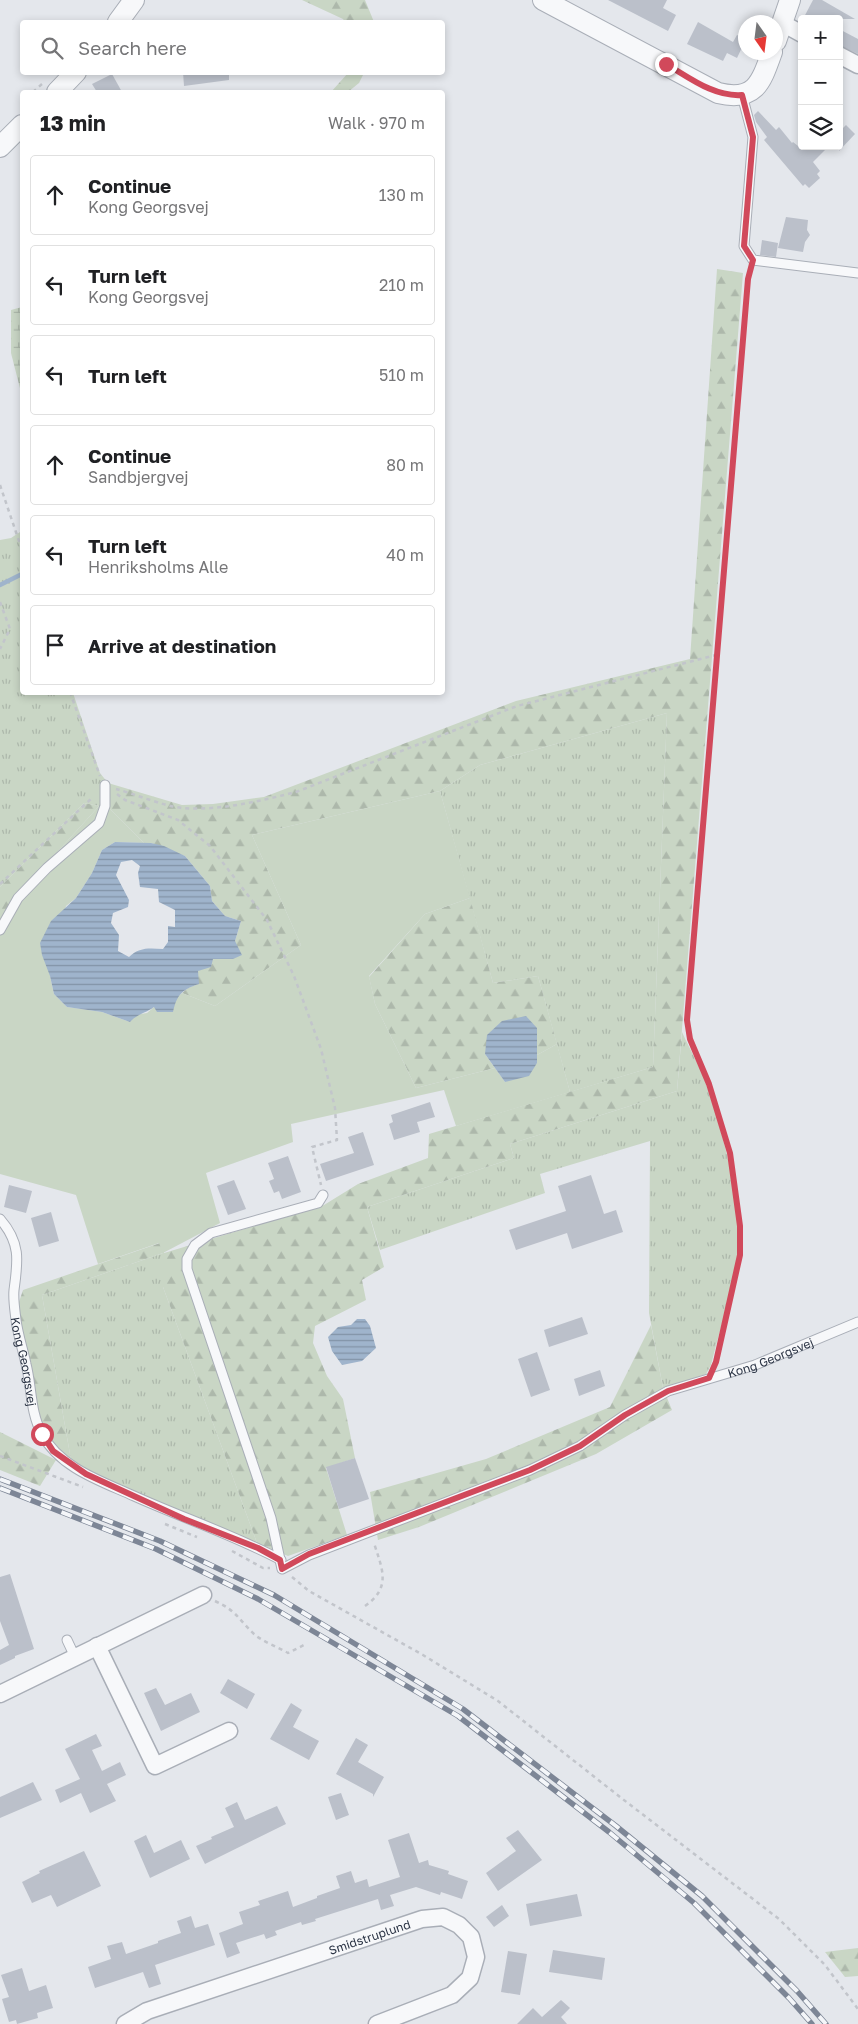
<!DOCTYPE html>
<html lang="en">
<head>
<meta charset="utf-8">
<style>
  body { margin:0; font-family:"Golos Text",sans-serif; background:#f6f6f6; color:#202124 }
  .controls { position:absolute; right:15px; top:15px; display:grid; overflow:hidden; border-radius:5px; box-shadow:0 2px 8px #0003 }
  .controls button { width:45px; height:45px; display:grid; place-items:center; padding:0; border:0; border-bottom:1px solid #e0e0e0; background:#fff; color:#202124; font:25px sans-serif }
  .compass { position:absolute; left:738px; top:15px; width:45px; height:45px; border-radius:50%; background:#fff; box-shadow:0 2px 8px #0003; rotate:166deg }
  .stop { position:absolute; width:15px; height:15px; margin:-11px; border:4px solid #d1495b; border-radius:50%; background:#fff }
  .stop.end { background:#d1495b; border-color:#fff; box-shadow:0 1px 5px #0008 }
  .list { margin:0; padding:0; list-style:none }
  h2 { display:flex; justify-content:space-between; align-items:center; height:65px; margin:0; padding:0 20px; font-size:21px }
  h2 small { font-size:16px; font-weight:400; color:#757577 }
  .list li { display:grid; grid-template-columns:32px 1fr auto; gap:15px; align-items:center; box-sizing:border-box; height:80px; margin:0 10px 10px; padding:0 10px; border:1px solid #e0e0e0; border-radius:5px }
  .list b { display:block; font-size:19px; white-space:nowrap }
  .list p { margin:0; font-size:16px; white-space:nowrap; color:#757577 }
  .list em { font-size:16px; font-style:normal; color:#757577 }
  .icon { flex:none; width:28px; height:28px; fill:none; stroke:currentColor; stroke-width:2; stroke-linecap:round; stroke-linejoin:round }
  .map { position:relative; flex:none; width:858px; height:2024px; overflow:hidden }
  .search { position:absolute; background:#fff; box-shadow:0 2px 8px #0003; left:20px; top:20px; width:425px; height:55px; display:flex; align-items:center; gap:12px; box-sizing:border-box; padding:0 18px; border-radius:5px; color:#757577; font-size:19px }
  .panel { position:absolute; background:#fff; box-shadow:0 2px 8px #0003; left:20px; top:90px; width:425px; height:605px; border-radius:5px }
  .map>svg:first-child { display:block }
  .grass { fill:url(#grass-tufts) }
  .forest { fill:url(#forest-firs) }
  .wetland { fill:url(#wetland-marsh) }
  .park { fill:#c9d6c5 }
  .water { fill:url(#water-rules); fill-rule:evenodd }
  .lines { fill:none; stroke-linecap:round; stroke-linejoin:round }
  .stream { stroke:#9fb4cc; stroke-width:4.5 }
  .building { fill:#bbc0ca }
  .service-casing { stroke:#a9aeb7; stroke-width:11 }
  .minor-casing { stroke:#a9aeb7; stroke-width:19 }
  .tertiary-casing { stroke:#a9aeb7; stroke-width:22 }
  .path { stroke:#c2c5cb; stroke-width:2.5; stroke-dasharray:4 4; stroke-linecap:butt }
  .service { stroke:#f7f8fa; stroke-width:9 }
  .minor { stroke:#f7f8fa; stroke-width:16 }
  .tertiary { stroke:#f7f8fa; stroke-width:20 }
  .rail-casing { stroke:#7d8696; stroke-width:5.5 }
  .rail { stroke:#f4f6f9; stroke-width:4; stroke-dasharray:11; stroke-linecap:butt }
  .route { stroke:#d1495b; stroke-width:6 }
  .labels { text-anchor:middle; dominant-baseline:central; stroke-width:4; stroke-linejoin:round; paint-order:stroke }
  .street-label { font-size:12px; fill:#2b3445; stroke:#f4f6f9 }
</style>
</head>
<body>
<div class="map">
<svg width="858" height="2024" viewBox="0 0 858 2024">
  <defs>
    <pattern id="grass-tufts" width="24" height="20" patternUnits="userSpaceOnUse" patternTransform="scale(1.25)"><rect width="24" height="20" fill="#c9d6c5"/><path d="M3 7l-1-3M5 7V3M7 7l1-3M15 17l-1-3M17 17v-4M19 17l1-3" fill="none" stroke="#adb8ab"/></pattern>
    <pattern id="forest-firs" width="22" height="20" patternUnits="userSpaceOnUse" patternTransform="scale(1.25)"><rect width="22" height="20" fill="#c9d6c5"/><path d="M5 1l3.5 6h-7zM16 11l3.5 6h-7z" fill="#adb8ab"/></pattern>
    <pattern id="wetland-marsh" width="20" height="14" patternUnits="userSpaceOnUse" patternTransform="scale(1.25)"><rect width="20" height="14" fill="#c9d6c5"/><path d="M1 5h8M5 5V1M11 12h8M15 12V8" fill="none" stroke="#adb8ab"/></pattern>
    <pattern id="water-rules" width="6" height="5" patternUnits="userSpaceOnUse" patternTransform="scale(1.25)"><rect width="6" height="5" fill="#9fb4cc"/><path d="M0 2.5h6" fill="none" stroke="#8293a7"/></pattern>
  </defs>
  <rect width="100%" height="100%" fill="#e4e7ec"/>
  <g class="grass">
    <polygon points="20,532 22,539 22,692 73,693 100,773 108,783 109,808 84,803 0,887 0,540 11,538"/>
    <polygon points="667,713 653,1067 570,1092 538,976 493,983 440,791 480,765"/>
    <path d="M682,1032C690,1050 701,1068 707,1087C723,1135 741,1196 738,1247C735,1284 720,1328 711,1365L706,1374L663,1388L649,1313L650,1141L540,1174L545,1193L380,1250L367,1207L514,1158L510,1144L677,1091Z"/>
    <polygon points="163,1253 163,1287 257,1543 210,1526 91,1473 71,1460 42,1295"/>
  </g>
  <g class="forest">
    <polygon points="302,0 365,0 374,22 345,22 343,19"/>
    <polygon points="348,73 364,73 359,83 348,92 331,92"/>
    <polygon points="717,269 743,273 677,1091 510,1144 514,1158 367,1207 384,1267 362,1280 366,1300 315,1326 313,1343 327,1376 343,1399 355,1458 326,1468 347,1535 288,1556 257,1543 163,1287 163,1253 42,1295 71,1460 50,1442 36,1415 18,1305 23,1290 160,1243 164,1253 324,1205 358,1184 428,1158 429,1134 653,1067 667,713 480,765 440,791 252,835 301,945 215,1006 182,993 188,988 198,984 198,971 213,959 233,959 235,941 241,921 225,916 212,901 210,886 185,856 151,843 144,843 109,808 108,783 182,805 213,804 264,797 516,701 690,659"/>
    <polygon points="84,803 99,806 13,901 0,927 0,887"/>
    <polygon points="470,898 493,983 538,976 557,1044 537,1055 537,1028 485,1054 495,1068 416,1088 375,1004 369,977 425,914"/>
    <polygon points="651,1325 663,1388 672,1410 596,1454 419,1527 378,1540 370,1492 486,1459 610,1407"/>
    <polygon points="0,1432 56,1460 40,1486 0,1470"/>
    <polygon points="858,1948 858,1976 845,1977 825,1952"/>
  </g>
  <polygon class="wetland" points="22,307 22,396 11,353 11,310"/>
  <polygon class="park" points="440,791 470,898 425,914 369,976 375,1004 416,1088 495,1068 505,1082 537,1063 537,1055 557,1044 570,1092 456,1126 444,1090 291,1124 293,1142 206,1173 220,1223 163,1253 159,1243 98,1264 76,1195 0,1174 0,927 13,901 99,806 109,808 144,843 115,842 102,850 92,873 76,898 66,906 50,976 54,994 67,1007 102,1012 130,1022 135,1015 147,1013 154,1007 177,997 182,993 215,1006 301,945 252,835"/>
  <g class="water">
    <path d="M115,842L151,843L164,846L185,856L210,886L212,901L225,916L241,921L235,941L242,955L233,959H213L211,967L198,971L199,984C181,990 177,995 173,1012H157L154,1007C146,1013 137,1014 130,1022L102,1012L67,1007L54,994L50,976L42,955L40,943L51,921L76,898L92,873L102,850ZM132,860L140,866L138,873L140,887L158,889L159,902L175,910V927L168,926V942L163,949C149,948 139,947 129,957L118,951L119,935L111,923L113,913L128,907L129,900L116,875L121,862Z"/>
    <polygon points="526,1016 537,1028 537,1063 529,1076 505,1082 485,1054 487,1035 502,1021"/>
    <polygon points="357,1319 365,1319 370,1326 376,1348 362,1361 342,1365 332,1351 328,1337 338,1327 351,1325"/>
  </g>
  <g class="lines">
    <polyline class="stream" points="0,585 22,574"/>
  </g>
  <g class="building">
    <polygon points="608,0 667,0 663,8 676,15 668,31"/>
    <polygon points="813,0 822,0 855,19 803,19"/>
    <polygon points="698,22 733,42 737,35 746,39 737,58 727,53 723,61 687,44"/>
    <polygon points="839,29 858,39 858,54 839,45"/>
    <polygon points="183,72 229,72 229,80 184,86"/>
    <polygon points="112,74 122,92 97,92 92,84"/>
    <polygon points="758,111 776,130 779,127 792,143 793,142 798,146 829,146 813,162 820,171 817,174 820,178 809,188 805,184 803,186 764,140 767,137 756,122 754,115"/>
    <polygon points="846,125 855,134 839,151 839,132"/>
    <polygon points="786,217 808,220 807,230 810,235 805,242 803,252 778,248"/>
    <polygon points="762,240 778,243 776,257 760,255"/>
    <polygon points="430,1102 435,1117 417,1122 420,1132 394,1140 389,1124 393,1122 391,1115"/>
    <polygon points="363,1132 374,1165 326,1181 320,1164 354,1153 348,1137"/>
    <polygon points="288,1156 301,1192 282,1199 279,1191 274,1193 269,1181 274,1179 268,1163"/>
    <polygon points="591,1175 604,1214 616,1210 623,1232 572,1249 567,1233 516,1250 509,1230 566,1211 558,1186"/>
    <polygon points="234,1180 246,1209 228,1215 217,1186"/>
    <polygon points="9,1185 32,1191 26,1213 4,1207"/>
    <polygon points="51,1212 59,1241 39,1247 31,1218"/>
    <polygon points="582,1317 588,1334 549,1347 544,1330"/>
    <polygon points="537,1352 550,1390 531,1397 518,1359"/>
    <polygon points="600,1370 605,1386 579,1396 574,1379"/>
    <polygon points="355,1458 369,1499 339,1509 326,1467"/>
    <polygon points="10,1574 34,1649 15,1656 15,1658 0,1665 0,1650 9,1645 0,1621 0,1577"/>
    <polygon points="228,1679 255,1694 247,1709 220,1693"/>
    <polygon points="156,1688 165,1705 191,1693 200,1712 161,1731 144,1693"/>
    <polygon points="291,1703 302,1710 293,1727 319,1741 309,1760 270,1739"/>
    <polygon points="96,1734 102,1746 92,1750 102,1771 120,1762 126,1775 107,1784 116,1801 90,1813 81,1793 60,1803 55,1790 80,1779 65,1749"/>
    <polygon points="356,1738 368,1745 358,1762 384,1777 373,1797 373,1794 336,1774"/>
    <polygon points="33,1782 42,1800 0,1818 0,1797"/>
    <polygon points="341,1793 349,1815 336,1820 328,1797"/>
    <polygon points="237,1802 245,1820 277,1806 286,1824 205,1864 196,1846 212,1839 211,1837 234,1827 225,1808"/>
    <polygon points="518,1830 542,1860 498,1891 486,1873 516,1851 506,1838"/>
    <polygon points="409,1833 419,1863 428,1860 429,1865 449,1871 448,1874 468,1881 462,1899 441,1892 440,1895 416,1887 390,1895 394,1906 381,1910 378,1899 315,1919 316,1921 302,1925 301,1922 275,1931 277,1935 266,1939 264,1934 236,1943 240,1953 227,1958 219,1933 243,1924 239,1912 260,1905 258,1901 288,1891 293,1907 317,1898 317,1896 340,1888 336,1876 351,1871 355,1883 367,1879 369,1887 400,1877 388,1840"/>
    <polygon points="146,1835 154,1853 181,1840 190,1859 150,1878 134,1841"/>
    <polygon points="84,1851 101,1886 57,1907 51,1895 32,1903 22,1882 40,1873 39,1871"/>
    <polygon points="577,1894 582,1916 530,1926 526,1904"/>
    <polygon points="502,1905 509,1916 494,1927 486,1917"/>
    <polygon points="191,1916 195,1928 208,1924 215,1945 155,1965 161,1984 149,1988 143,1972 95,1988 88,1967 111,1959 107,1946 122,1942 126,1954 158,1943 158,1941 181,1933 177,1921"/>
    <polygon points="553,1950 605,1958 602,1980 549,1972"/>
    <polygon points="508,1951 527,1954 520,1995 501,1992"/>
    <polygon points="22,1968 29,1991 46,1985 53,2008 37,2013 38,2018 17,2024 16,2020 9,2022 2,1999 9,1997 1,1975"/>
    <polygon points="561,2000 570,2008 561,2017 567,2024 517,2024 533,2008 542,2017"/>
  </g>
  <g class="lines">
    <g class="service-casing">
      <g id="service">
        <polyline points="742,95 753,137 744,246 753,260 858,273"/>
        <polyline points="0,930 18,898 47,868 99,823 105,806 105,785"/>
        <path id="s1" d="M323,1195L318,1203L211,1233L195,1245L187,1259V1269L271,1518L282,1569L309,1555L530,1470L580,1446L625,1415L668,1391L755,1365L858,1322"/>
        <path id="s2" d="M0,1219C21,1243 18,1261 14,1290C13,1299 15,1311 16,1320C18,1335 23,1350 26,1364C32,1388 30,1412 42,1434C60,1468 101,1481 134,1496C183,1518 234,1535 281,1560"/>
        <polyline points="67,1640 75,1657"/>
      </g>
    </g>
    <g class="minor-casing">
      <g id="minor">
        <polyline points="782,23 802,34"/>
        <polyline points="839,55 858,65"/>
        <polyline points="97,1646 155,1766 229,1731"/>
        <polyline points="0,1694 203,1595"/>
        <path id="s3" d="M125,2024L147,2011L422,1919L443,1917L459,1925L471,1937L476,1957L470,1978L452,1995L377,2024"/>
      </g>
    </g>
    <g class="tertiary-casing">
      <g id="tertiary">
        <path d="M543,0L718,93C755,102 761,83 772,52"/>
        <polyline points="118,22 134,0"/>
        <polyline points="776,41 790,0"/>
        <polyline points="57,92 76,72"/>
        <polyline points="0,147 22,125"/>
      </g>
    </g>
    <g class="path">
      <polyline points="33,92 42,84"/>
      <polyline points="0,485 22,550"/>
      <polyline points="0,602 10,629 0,649"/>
      <polyline points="70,692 100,776"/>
      <path d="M116,789C135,794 163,806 182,808C220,811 260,801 296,792L517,706L716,655"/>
      <polyline points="117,794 125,800 178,820 210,846 267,920 294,976 321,1049 335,1108 337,1140 312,1147 321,1185"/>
      <polyline points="0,884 93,797"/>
      <polyline points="715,1365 740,1255 740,1226 730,1153 709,1084 690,1039 687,1020 747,279 750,272"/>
      <polyline points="0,1456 83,1487"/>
      <polyline points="165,1524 197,1537"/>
      <polyline points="232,1551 263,1568 270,1568"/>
      <polyline points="292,1577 309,1591 423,1655 498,1701 620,1797 779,1919 825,1965 858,2009"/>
      <path d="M215,1601C237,1611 238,1619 254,1634C263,1642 278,1647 288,1653L304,1645"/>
      <path d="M365,1606C392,1587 382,1569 374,1543"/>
    </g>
    <use href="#service" class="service"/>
    <use href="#minor" class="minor"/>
    <use href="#tertiary" class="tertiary"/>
    <g class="rail-casing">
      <g id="rail">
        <polyline points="0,1479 160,1541 274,1595 463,1709 616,1826 702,1896 797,1991 826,2024"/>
        <polyline points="0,1488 156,1549 258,1599 458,1716 609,1832 694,1903 789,1998 812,2024"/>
      </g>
    </g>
    <use href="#rail" class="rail"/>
  </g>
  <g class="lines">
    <path class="route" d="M42,1434L53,1451L86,1474L184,1519L258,1548L280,1560L282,1569L309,1554L530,1470L580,1446L625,1415L668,1391L709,1378L716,1362L740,1255V1226L730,1153L709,1084L690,1039L687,1020L748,279L753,260L744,246L753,137L742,95C714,97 690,78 666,64"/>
  </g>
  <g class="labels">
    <g class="street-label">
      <text stroke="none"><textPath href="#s1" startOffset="1016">Kong Georgsvej</textPath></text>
      <text stroke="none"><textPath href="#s2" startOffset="148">Kong Georgsvej</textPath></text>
      <text stroke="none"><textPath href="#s3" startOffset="260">Smidstruplund</textPath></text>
    </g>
  </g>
</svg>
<div class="controls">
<button>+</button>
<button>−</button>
<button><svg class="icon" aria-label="layers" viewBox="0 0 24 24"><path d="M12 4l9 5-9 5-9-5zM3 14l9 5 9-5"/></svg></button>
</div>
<svg class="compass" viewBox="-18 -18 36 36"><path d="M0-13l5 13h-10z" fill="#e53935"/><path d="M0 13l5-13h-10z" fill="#757577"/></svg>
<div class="stop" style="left:42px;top:1434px"></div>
<div class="stop end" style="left:666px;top:64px"></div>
<div class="search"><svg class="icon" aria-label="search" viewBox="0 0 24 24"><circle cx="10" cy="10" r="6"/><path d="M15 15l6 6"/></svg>Search here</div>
<section class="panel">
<h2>13 min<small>Walk · 970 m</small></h2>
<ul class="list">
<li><svg class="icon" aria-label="ahead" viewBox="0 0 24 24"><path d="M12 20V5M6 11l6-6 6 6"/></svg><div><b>Continue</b><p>Kong Georgsvej</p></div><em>130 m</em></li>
<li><svg class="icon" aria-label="left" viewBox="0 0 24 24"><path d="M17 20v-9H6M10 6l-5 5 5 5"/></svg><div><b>Turn left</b><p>Kong Georgsvej</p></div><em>210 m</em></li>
<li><svg class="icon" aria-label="left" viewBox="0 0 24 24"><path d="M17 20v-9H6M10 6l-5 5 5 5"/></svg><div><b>Turn left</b></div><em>510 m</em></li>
<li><svg class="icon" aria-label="ahead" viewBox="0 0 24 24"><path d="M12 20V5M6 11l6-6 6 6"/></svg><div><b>Continue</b><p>Sandbjergvej</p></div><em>80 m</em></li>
<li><svg class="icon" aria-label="left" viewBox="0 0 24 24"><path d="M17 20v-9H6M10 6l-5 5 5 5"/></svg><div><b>Turn left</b><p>Henriksholms Alle</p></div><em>40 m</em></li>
<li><svg class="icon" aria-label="arrive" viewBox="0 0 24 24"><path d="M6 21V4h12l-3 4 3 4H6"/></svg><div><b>Arrive at destination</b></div></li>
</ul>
</section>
</div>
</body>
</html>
